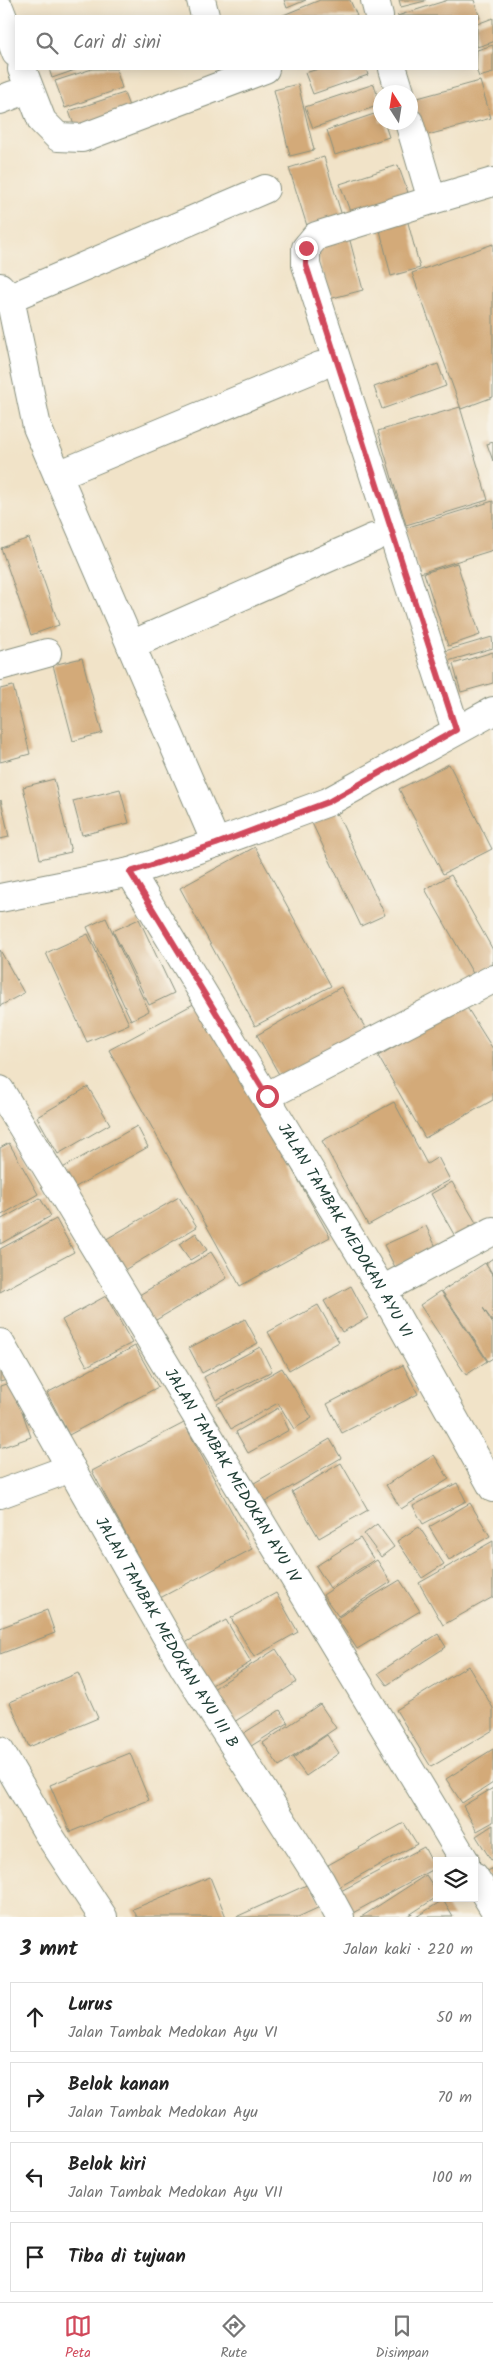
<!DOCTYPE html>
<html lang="id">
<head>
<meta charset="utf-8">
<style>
  body { margin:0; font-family:Kalam,sans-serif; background:#f6f6f6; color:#222 }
  .controls { position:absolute; right:15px; bottom:15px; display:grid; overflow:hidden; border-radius:0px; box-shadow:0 2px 12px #0003 }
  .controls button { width:45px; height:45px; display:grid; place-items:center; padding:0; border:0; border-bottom:1px solid #e0e0e0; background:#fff; color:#222; font:25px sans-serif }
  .compass { position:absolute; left:373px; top:85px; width:45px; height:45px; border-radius:50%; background:#fff; box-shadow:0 2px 12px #0003; rotate:348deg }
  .stop { position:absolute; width:15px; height:15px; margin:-11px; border:4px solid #d1495b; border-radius:50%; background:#fff }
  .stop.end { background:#d1495b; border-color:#fff; box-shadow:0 1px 5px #0008 }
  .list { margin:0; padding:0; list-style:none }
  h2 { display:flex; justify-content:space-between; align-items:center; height:65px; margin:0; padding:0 20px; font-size:21px }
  h2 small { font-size:16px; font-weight:400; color:#767676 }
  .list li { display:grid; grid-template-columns:32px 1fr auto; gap:15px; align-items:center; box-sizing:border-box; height:70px; margin:0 10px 10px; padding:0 10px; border:1px solid #e0e0e0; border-radius:0px }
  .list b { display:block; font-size:19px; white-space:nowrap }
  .list p { margin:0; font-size:16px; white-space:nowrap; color:#767676 }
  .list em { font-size:16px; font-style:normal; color:#767676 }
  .icon { flex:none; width:28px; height:28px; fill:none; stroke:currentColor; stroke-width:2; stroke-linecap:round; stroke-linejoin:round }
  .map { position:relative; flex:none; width:493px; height:1917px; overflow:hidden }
  .search { position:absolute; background:#fff; box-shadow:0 2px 12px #0003; left:15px; right:15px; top:15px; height:55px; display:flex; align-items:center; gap:12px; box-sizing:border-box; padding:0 18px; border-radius:0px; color:#767676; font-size:19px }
  .sheet { height:385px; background:#fff }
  nav { display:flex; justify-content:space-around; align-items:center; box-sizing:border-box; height:70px; border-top:1px solid #e0e0e0; background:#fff; font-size:14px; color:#767676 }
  nav a { display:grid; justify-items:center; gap:2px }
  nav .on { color:#d1495b }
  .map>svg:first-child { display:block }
  .building { fill:#d3aa79 }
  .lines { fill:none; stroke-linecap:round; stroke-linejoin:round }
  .street-casing { stroke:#88907e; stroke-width:30 }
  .street { stroke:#fff; stroke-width:28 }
  .route { stroke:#d1495b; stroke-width:6 }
  .labels { text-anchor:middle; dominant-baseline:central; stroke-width:4; stroke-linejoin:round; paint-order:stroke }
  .street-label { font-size:16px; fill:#1f3d34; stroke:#f7f3e8 }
</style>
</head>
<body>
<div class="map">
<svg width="493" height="1917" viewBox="0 0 493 1917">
  <rect width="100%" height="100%" fill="#f7f3e8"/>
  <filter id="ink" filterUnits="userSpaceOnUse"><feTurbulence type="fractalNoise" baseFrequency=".02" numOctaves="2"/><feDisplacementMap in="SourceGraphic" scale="10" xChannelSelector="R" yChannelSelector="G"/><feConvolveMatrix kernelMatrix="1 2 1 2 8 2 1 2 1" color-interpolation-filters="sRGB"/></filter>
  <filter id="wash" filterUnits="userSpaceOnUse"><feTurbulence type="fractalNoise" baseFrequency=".0096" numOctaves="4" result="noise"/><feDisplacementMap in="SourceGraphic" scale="20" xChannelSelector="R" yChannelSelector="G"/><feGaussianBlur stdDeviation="1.12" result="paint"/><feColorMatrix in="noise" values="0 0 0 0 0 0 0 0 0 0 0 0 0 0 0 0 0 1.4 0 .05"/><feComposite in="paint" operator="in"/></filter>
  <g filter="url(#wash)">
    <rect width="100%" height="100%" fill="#f1e3c8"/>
    <g id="blocks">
      <g class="building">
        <polygon points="284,0 306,0 287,8"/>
        <polygon points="320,0 350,0 357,16 281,16"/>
        <polygon points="399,0 425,0 425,1 401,7"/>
        <polygon points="448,0 474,0 480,18 477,19 477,16 397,16"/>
        <polygon points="493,18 493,42 477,47 477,24"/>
        <polygon points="493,45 493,73 479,77 476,69 477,50"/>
        <polygon points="49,69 78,69 52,78"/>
        <polygon points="92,69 116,69 122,88 65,108 55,81"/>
        <polygon points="318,69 366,69 368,75 313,94 305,73"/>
        <polygon points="480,81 491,118 424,136 414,99"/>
        <polygon points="298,84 314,150 290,156 274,90"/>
        <polygon points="374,84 380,105 313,128 305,107"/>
        <polygon points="124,93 130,109 75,128 69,111"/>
        <polygon points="380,112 380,122 384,122 389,137 335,155 327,130"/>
        <polygon points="324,157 342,216 307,226 289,168"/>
        <polygon points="398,165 410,198 352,217 340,184"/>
        <polygon points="407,219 420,268 391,276 379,226"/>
        <polygon points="349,237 363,290 329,299 316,246"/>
        <polygon points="493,244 493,397 461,409 412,273"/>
        <polygon points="438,364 446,386 382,409 374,387"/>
        <polygon points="460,407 488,500 406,525 378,431"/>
        <polygon points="493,442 493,461 487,444"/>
        <polygon points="493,501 493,550 420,573 405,528"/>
        <polygon points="29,538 59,625 31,635 1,548"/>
        <polygon points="457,563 480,635 448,646 424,573"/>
        <polygon points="492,637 493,648 448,661 445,651"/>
        <polygon points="493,652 493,683 461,692 453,664"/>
        <polygon points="82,658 102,733 73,741 53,665"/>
        <polygon points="13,686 30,754 0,762 0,689"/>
        <polygon points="449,764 492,849 443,874 399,789"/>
        <polygon points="54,779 71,852 40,859 23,787"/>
        <polygon points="120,789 129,823 82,835 73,801"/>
        <polygon points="1,800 9,837 0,839 0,801"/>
        <polygon points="336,811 385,915 361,926 312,823"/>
        <polygon points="255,847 331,986 255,1026 180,888"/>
        <polygon points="451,875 493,950 493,967 475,977 425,889"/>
        <polygon points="106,918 149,1011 131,1020 87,927"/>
        <polygon points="139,919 174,993 149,1005 113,931"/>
        <polygon points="88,934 129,1024 87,1042 46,953"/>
        <polygon points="0,950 24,993 0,1006"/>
        <polygon points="341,987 366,1029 281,1078 257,1035"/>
        <polygon points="199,1001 330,1237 240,1286 109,1050"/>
        <polygon points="466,1006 493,1049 493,1100 425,1138 378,1056"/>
        <polygon points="88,1087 110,1124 58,1154 37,1117"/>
        <polygon points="394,1102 427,1164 438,1157 450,1180 368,1225 322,1141"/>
        <polygon points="137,1126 148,1147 70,1190 59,1170"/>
        <polygon points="9,1143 38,1194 0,1216 0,1148"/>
        <polygon points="452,1182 478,1226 456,1238 431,1194"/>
        <polygon points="179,1197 197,1227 121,1272 103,1241"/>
        <polygon points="40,1198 51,1216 0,1244 0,1220"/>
        <polygon points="56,1219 74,1252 0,1292 0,1249"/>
        <polygon points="426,1226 436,1247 395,1267 384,1245"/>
        <polygon points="196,1233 207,1250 190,1260 179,1244"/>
        <polygon points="211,1252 227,1278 151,1323 136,1297"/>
        <polygon points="493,1258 493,1275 486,1263"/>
        <polygon points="485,1263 493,1276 493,1322 483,1308 493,1324 493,1358 488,1361 442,1291"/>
        <polygon points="351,1286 368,1318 342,1332 324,1301"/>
        <polygon points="441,1291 487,1361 466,1375 420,1305"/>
        <polygon points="106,1296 132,1343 87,1366 62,1320"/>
        <polygon points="318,1305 339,1342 289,1370 268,1332"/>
        <polygon points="245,1319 258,1343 202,1373 189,1348"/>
        <polygon points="135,1346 158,1387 69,1435 47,1393"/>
        <polygon points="260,1347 272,1371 216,1400 204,1377"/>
        <polygon points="0,1360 7,1380 0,1382"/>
        <polygon points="403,1365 418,1394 342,1433 327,1404"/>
        <polygon points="282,1368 312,1418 294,1429 278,1403 231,1429 217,1404"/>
        <polygon points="12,1382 31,1437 0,1448 0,1386"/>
        <polygon points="278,1408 289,1430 248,1453 236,1432"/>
        <polygon points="184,1423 252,1549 160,1598 92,1471"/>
        <polygon points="330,1439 341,1458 260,1505 249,1486"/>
        <polygon points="434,1455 449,1479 401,1509 386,1485"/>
        <polygon points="341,1463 368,1510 319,1538 292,1492"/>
        <polygon points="457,1483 466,1501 423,1524 413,1506"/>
        <polygon points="470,1503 490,1536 449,1560 429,1527"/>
        <polygon points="377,1524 394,1547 381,1557 364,1534"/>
        <polygon points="419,1527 444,1564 422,1578 397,1541"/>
        <polygon points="360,1538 374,1560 330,1588 316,1566"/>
        <polygon points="493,1541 493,1597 443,1625 419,1583"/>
        <polygon points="377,1560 391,1582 338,1616 323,1595"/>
        <polygon points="400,1580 420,1611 357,1649 337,1618"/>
        <polygon points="276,1593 298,1632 254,1657 231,1618"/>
        <polygon points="47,1610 55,1633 0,1654 0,1628"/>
        <polygon points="226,1620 251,1662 210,1686 185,1643"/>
        <polygon points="438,1634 446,1647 387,1685 378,1673"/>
        <polygon points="276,1649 297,1682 234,1722 213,1689"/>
        <polygon points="468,1666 493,1708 493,1730 431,1767 396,1710"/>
        <polygon points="78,1673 98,1718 29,1747 10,1702"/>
        <polygon points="320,1704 336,1728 279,1766 263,1743"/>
        <polygon points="280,1710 288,1723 248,1748 241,1735"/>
        <polygon points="327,1735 339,1753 306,1776 293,1758"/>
        <polygon points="493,1749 493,1783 462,1803 446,1779"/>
        <polygon points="130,1753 149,1800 70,1832 50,1785"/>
        <polygon points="493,1788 493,1822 477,1831 463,1806"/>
        <polygon points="404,1823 417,1844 339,1887 328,1865"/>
        <polygon points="493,1825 493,1859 491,1860 476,1836"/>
        <polygon points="424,1847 435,1868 351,1914 339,1892"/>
        <polygon points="493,1868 493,1882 486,1872"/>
        <polygon points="426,1875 437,1892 437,1897 406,1917 361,1917"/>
        <polygon points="210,1877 226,1917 137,1917 133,1909"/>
        <polygon points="311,1883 322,1906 298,1917 236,1917"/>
        <polygon points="443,1900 453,1917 416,1917"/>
      </g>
    </g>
  </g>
  <g filter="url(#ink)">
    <use href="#blocks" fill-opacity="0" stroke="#88907e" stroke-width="1"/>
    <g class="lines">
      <g class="street-casing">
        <g id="street">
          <polyline points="201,0 205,16"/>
          <polyline points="375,0 379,16"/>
          <polyline points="0,10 16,53"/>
          <polyline points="22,69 42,121 58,137 82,138 265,69"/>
          <polyline points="393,69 400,92"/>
          <polyline points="0,100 13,95"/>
          <polyline points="409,122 432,200 493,182"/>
          <polyline points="432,200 316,236 306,248 306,265 456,730"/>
          <polyline points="0,287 10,298 37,427 216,843"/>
          <polyline points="10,298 265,189"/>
          <polyline points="58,475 320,366"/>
          <polyline points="131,645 373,538"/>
          <polyline points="0,666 47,653"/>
          <path id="s1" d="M130,872L382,1290L493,1488"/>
          <polyline points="0,898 130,872 216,843 328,802 493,711"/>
          <path id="s2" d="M0,1090L465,1861"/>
          <polyline points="267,1096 493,979"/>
          <polyline points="382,1290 493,1231"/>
          <path id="s3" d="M0,1343L185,1669L320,1880L340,1917"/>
          <polyline points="0,1494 71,1468"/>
          <polyline points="0,1751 49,1835 103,1917"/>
          <polyline points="474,1876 493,1907"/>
        </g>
      </g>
      <use href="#street" class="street"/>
    </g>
  </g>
  <g class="lines" filter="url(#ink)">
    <polyline class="route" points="267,1096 130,872 216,844 328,802 456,730 306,265 306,248"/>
  </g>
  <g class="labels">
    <g class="street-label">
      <text stroke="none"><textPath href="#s1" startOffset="418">JALAN TAMBAK MEDOKAN AYU VI</textPath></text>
      <text stroke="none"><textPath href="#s2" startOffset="450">JALAN TAMBAK MEDOKAN AYU IV</textPath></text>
      <text stroke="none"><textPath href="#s3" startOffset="334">JALAN TAMBAK MEDOKAN AYU III B</textPath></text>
    </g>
  </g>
</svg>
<div class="controls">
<button><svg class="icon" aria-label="layers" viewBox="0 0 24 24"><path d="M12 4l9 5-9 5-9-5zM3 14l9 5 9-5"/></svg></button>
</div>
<svg class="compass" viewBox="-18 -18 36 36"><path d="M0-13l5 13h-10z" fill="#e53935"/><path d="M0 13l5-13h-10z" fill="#767676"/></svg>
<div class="stop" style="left:267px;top:1096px"></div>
<div class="stop end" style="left:306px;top:248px"></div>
<div class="search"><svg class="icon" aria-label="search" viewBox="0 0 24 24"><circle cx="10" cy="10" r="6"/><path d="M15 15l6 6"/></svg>Cari di sini</div>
</div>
<section class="sheet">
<h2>3 mnt<small>Jalan kaki · 220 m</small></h2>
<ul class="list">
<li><svg class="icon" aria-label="ahead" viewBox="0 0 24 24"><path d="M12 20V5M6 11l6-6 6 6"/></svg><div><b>Lurus</b><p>Jalan Tambak Medokan Ayu VI</p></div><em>50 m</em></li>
<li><svg class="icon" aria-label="right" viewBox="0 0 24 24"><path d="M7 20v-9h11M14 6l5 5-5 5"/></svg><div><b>Belok kanan</b><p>Jalan Tambak Medokan Ayu</p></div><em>70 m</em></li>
<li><svg class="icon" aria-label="left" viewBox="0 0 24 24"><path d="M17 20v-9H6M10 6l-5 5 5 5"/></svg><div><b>Belok kiri</b><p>Jalan Tambak Medokan Ayu VII</p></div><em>100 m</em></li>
<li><svg class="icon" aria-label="arrive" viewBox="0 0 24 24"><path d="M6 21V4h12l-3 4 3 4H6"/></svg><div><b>Tiba di tujuan</b></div></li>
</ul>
</section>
<nav>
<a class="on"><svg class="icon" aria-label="map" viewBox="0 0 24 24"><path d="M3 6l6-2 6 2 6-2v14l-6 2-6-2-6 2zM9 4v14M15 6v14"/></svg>Peta</a>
<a><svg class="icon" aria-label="directions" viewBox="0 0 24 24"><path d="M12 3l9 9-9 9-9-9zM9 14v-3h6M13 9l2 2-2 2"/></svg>Rute</a>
<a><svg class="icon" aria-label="saved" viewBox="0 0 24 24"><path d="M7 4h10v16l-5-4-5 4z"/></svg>Disimpan</a>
</nav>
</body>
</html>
